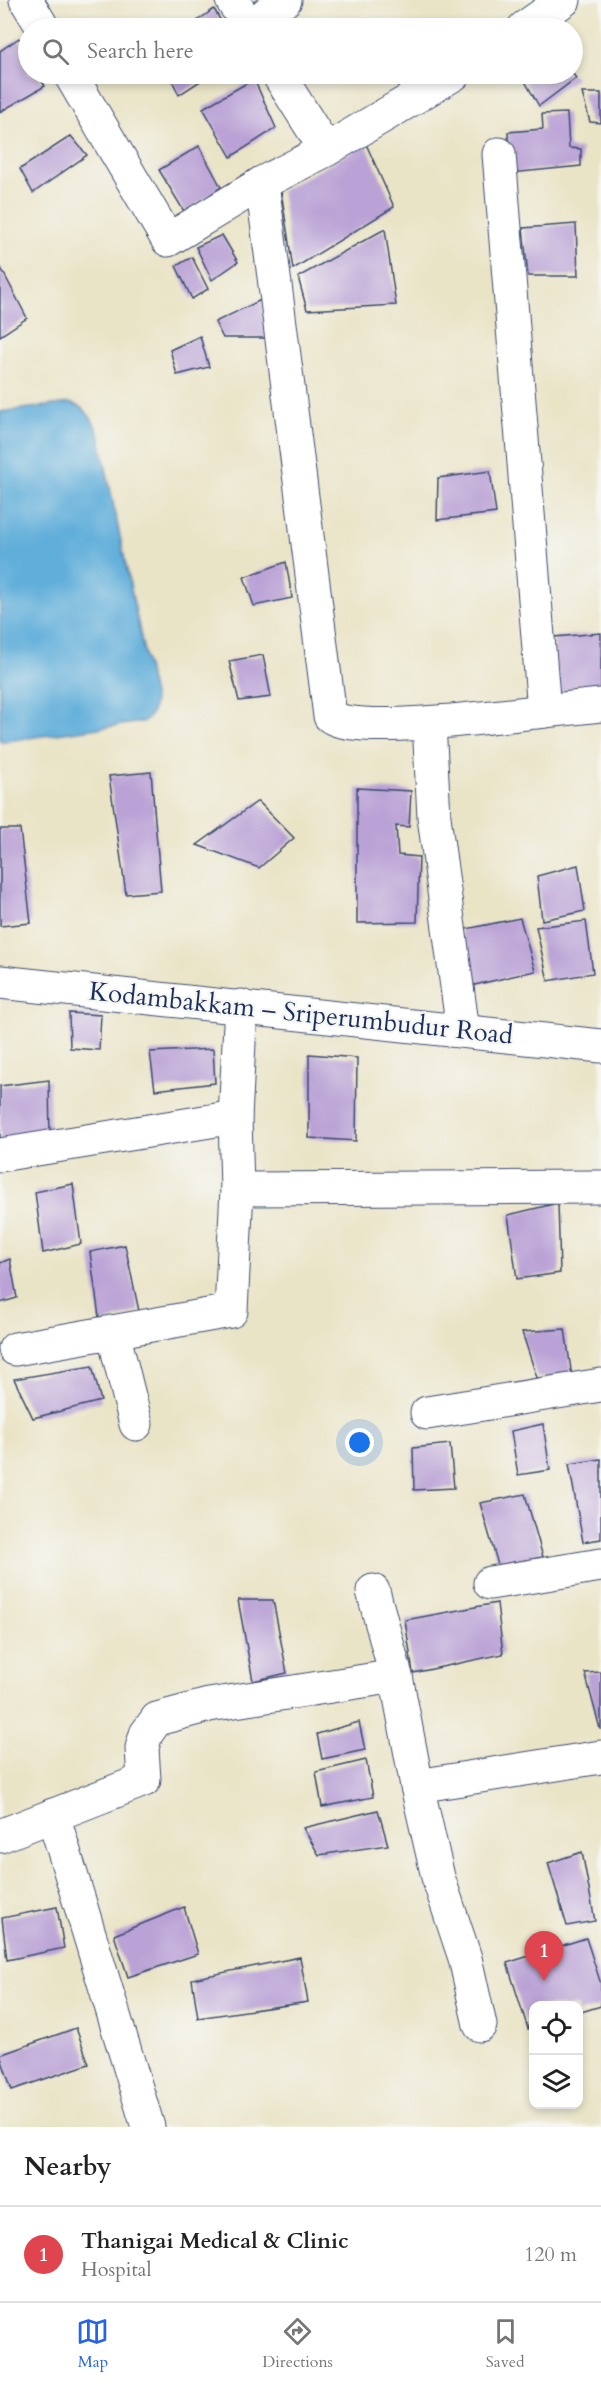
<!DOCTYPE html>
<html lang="en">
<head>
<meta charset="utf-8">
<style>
  body { margin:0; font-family:Cardo,serif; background:#f6f6f6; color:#222 }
  .controls { position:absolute; right:18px; bottom:18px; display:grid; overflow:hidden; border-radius:12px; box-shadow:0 3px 9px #0003 }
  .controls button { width:54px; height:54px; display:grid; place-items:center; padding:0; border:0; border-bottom:2px solid #e0e0e0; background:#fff; color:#222; font:30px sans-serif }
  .you { position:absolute; left:360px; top:1443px; width:21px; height:21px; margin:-15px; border:4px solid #fff; border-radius:50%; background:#1a73e8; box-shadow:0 0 0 9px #1a73e833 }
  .badge { display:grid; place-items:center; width:39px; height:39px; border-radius:50%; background:#2563eb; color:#fff; font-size:20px; font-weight:700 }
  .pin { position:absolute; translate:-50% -50px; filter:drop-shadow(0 2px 3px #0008) }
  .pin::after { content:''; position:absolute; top:32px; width:21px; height:18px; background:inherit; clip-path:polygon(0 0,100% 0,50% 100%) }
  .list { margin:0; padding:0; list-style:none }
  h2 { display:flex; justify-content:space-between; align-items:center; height:78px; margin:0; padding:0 24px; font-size:26px }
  h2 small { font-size:20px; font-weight:400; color:#767676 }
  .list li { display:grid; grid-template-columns:39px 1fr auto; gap:18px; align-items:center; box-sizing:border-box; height:96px; padding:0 24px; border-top:2px solid #e0e0e0 }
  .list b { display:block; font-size:22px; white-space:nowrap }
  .list p { margin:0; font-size:20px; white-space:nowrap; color:#767676 }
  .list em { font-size:20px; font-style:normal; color:#767676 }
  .icon { flex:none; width:33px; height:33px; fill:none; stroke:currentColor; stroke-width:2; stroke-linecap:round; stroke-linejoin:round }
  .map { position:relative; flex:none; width:601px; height:2127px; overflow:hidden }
  .search { position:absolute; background:#fff; box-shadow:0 3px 9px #0003; left:18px; right:18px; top:18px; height:66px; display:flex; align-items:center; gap:15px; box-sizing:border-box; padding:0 21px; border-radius:33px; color:#767676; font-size:22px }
  .sheet { height:174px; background:#fff }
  nav { display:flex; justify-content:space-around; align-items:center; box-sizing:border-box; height:84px; border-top:2px solid #e0e0e0; background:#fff; font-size:16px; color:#767676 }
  nav a { display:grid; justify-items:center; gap:3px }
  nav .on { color:#2563eb }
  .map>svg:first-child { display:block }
  .water { fill:#61aeda; stroke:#3e6e9c; stroke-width:1.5 }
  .building { fill:#baa2d6 }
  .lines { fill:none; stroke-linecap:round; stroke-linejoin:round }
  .street-casing { stroke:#3a4a6e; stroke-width:35 }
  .primary-casing { stroke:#3a4a6e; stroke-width:35 }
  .street { stroke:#fff; stroke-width:33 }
  .primary { stroke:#fff; stroke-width:33 }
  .labels { text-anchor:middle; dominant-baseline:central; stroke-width:4.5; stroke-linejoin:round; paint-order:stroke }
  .street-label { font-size:26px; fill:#1b2f5e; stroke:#f6f6f2 }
</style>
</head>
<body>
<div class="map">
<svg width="601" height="2127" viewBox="0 0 601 2127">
  <rect width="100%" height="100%" fill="#f6f6f2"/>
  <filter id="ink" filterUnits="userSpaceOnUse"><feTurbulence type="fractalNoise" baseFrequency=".0167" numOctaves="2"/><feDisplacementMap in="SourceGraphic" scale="12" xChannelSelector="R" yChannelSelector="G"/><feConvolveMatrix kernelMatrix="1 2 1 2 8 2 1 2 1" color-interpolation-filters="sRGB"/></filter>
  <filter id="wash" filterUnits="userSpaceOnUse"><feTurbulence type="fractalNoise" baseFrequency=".008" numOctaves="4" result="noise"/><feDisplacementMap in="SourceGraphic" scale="24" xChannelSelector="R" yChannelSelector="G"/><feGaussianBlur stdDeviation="1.35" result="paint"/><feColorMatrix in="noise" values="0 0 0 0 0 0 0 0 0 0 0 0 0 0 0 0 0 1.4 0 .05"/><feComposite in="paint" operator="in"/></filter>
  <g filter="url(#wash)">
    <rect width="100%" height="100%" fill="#eae4c7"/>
    <path class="water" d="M70,403C87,407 93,420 99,435L154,700C153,711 152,717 142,722L0,742V412Z"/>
    <g id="blocks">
      <g class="building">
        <polygon points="214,9 225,28 187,28"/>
        <polygon points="19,38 28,56 28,74 38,74 45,86 0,112 0,51"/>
        <polygon points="169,74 211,74 179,95"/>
        <polygon points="525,74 573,74 576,78 539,106 522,76"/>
        <polygon points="254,79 276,128 231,157 203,108"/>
        <polygon points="582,93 601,93 601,123 590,122"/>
        <polygon points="567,113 569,148 581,149 581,166 511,173 508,132 543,129 542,114"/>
        <polygon points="71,136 87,155 33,193 20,169"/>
        <polygon points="366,144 394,207 293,269 281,191"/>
        <polygon points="199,146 221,187 185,213 159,170"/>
        <polygon points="576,224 578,276 528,276 523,228"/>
        <polygon points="385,229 396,305 307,310 298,277"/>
        <polygon points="222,235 238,262 212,280 196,247"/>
        <polygon points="192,257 208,289 192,299 176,266"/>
        <polygon points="0,266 27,318 0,336"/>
        <polygon points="263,299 267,338 223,338 215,322"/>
        <polygon points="200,336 209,367 177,375 170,350"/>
        <polygon points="490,471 496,513 437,520 438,478"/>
        <polygon points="286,562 292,598 254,606 244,577"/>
        <polygon points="601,633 601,693 553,698 554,637"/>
        <polygon points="263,655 271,697 239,701 229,661"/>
        <polygon points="151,772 161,891 126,894 109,776"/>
        <polygon points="357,788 411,791 409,827 396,826 398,855 419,857 417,922 357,923"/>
        <polygon points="258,801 294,838 259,868 197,845"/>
        <polygon points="0,829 20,829 31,923 0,926"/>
        <polygon points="578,865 585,911 542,920 537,876"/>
        <polygon points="520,918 535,971 470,986 461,930"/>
        <polygon points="586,921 593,973 548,981 536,927"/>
        <polygon points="69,1013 101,1015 99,1050 70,1048"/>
        <polygon points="213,1049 215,1083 155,1090 150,1052"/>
        <polygon points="309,1054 357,1058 356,1141 309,1138"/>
        <polygon points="49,1080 50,1138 0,1144 0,1086"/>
        <polygon points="73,1184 81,1244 43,1253 35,1192"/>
        <polygon points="558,1203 560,1273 517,1279 508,1215"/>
        <polygon points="125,1245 139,1311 100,1324 90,1252"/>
        <polygon points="10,1259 17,1298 0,1303 0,1263"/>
        <polygon points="565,1329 572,1377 537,1378 522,1332"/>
        <polygon points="92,1366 101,1401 33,1418 14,1379"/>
        <polygon points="543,1424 550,1470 518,1475 511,1431"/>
        <polygon points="450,1444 454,1488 414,1490 413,1448"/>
        <polygon points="601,1459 601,1539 583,1542 569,1464"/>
        <polygon points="525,1494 543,1557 498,1565 480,1503"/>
        <polygon points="238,1600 273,1600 287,1673 253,1681"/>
        <polygon points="497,1603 503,1654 413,1673 405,1620"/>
        <polygon points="601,1672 601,1729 600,1729 585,1673"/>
        <polygon points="359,1722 365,1750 322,1759 317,1734"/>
        <polygon points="366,1760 373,1797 322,1807 316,1772"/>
        <polygon points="378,1810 388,1845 319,1855 303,1828"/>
        <polygon points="582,1852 595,1921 567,1926 548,1863"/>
        <polygon points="57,1907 64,1948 7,1960 2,1918"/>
        <polygon points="184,1907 198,1954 128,1977 114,1935"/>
        <polygon points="586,1938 601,1984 601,2006 578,2013 578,2006 534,2006 534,2028 528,2029 507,1963"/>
        <polygon points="300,1957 308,2002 198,2018 192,1979"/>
        <polygon points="76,2028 89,2064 12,2090 0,2055"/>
      </g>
    </g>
  </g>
  <g filter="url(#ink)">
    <use href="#blocks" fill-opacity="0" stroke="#3a4a6e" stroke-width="1.5"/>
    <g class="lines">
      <g class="street-casing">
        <g id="street">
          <polyline points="26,0 43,28"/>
          <polyline points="232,0 250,28"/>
          <polyline points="249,27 285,0"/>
          <polyline points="524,28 564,0"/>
          <polyline points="70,74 168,240 262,183 326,150 454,74"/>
          <polyline points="278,74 326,150"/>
          <polyline points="499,154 544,711 601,705"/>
          <path d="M262,183L330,716C352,736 509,715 544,711"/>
          <polyline points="429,723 434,817 463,1031"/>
          <polyline points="0,1155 235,1117"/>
          <polyline points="237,1189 601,1187"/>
          <polyline points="113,1332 136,1424"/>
          <polyline points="15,1349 231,1311 237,1189 235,1117 241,1006"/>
          <polyline points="427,1413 601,1385"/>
          <polyline points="490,1583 601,1565"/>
          <polyline points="373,1591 396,1676 417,1786 438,1877 465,1958 480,2025"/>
          <polyline points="417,1786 601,1757"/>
          <polyline points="53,1815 148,2127"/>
          <polyline points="0,1836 144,1780 142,1748 146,1734 157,1719 209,1705 396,1676"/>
        </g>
      </g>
      <g class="primary-casing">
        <polyline id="primary" points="0,982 601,1046"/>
      </g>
      <use href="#street" class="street"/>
      <use href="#primary" class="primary"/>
    </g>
  </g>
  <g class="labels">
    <g class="street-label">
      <text transform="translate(301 1013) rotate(6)">Kodambakkam – Sriperumbudur Road</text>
    </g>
  </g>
</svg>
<div class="controls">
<button><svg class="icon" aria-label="locate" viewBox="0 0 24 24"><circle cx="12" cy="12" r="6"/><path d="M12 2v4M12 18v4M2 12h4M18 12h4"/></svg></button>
<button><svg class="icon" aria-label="layers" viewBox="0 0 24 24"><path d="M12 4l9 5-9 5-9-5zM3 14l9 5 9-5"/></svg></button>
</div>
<div class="you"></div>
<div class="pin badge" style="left:544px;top:1981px;background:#e0444e">1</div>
<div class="search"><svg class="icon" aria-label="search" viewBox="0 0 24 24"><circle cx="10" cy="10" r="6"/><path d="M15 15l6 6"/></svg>Search here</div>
</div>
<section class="sheet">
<h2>Nearby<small></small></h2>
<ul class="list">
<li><span class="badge" style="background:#e0444e">1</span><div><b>Thanigai Medical &amp; Clinic</b><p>Hospital</p></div><em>120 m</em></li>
</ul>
</section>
<nav>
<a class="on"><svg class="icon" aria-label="map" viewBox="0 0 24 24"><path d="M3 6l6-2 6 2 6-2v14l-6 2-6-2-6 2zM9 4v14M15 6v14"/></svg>Map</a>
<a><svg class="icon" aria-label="directions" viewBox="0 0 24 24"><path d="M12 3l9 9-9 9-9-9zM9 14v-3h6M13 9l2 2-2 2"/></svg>Directions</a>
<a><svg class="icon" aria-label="saved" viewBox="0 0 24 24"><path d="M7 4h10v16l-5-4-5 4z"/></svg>Saved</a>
</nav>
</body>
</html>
